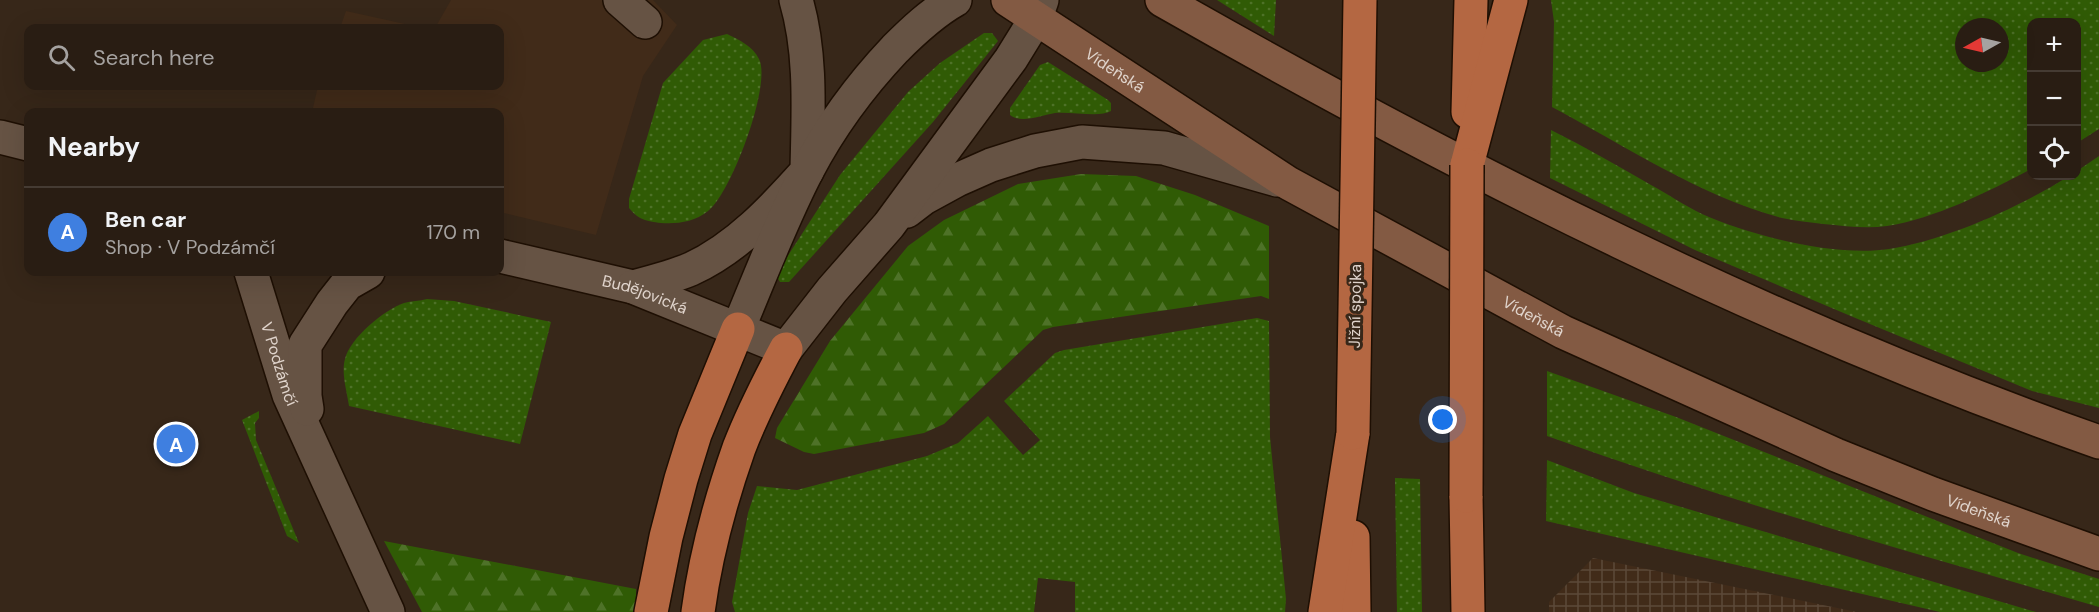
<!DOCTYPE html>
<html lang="en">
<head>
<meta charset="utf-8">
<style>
  body { margin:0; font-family:"DM Sans",sans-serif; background:#352a21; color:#f1f3f6 }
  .controls { position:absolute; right:18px; top:18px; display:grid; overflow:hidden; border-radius:12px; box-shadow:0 6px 24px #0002 }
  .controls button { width:54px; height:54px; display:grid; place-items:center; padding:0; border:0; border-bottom:2px solid #453b33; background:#291d13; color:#f1f3f6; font:30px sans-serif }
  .compass { position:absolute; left:1955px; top:18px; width:54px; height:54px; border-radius:50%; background:#291d13; box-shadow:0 6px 24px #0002; rotate:262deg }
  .you { position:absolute; left:1443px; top:420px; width:21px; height:21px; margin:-15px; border:4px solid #fff; border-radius:50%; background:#1a73e8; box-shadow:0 0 0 9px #1a73e833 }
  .badge { display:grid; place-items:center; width:39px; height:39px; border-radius:50%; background:#bbaaf6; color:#fff; font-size:20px; font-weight:700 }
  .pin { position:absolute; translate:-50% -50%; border:3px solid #fff; box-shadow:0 2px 6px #0006 }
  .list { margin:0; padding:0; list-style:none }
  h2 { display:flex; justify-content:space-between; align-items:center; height:78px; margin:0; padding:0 24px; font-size:26px }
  h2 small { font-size:20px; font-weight:400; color:#a5a2a0 }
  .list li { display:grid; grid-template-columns:39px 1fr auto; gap:18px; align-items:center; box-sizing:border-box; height:90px; padding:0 24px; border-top:2px solid #453b33 }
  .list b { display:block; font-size:22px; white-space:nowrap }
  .list p { margin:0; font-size:20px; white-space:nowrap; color:#a5a2a0 }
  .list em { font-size:20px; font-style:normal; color:#a5a2a0 }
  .icon { flex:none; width:33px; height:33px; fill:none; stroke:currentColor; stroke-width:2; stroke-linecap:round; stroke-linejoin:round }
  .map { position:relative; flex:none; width:2099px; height:612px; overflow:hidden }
  .search { position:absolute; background:#291d13; box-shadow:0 6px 24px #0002; left:24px; top:24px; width:480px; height:66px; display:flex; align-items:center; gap:15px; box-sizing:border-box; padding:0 21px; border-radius:12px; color:#a5a2a0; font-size:22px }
  .panel { position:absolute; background:#291d13; box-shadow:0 6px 24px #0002; left:24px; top:108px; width:480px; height:168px; border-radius:12px }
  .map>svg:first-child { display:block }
  .built { fill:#412b19 }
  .industrial { fill:url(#industrial-grid) }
  .green { fill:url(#green-dots); fill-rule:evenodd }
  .forest { fill:url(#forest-firs) }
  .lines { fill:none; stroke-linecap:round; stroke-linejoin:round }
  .minor-casing { stroke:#1e0f03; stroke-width:36 }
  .tertiary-casing { stroke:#1e0f03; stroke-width:36 }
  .secondary-casing { stroke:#1e0f03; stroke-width:36 }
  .trunk-casing { stroke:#1e0f03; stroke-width:36 }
  .minor { stroke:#665344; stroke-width:33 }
  .tertiary { stroke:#665344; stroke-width:33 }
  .secondary { stroke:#835a43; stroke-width:33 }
  .trunk { stroke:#b46742; stroke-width:33 }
  .trunk-bridge-casing { stroke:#1e0f03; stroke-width:36; stroke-linecap:butt }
  .trunk-bridge { stroke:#b46742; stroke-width:33 }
  .labels { text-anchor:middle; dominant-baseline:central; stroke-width:6; stroke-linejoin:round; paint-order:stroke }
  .street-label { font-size:16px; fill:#e0d4cc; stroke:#372719 }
</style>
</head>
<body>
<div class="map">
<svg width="2099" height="612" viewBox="0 0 2099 612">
  <defs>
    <pattern id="industrial-grid" width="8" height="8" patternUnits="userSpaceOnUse" patternTransform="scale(1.5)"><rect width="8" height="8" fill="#412b19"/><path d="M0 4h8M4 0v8" fill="none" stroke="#5c4939"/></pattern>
    <pattern id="green-dots" width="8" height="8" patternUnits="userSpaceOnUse" patternTransform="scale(1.5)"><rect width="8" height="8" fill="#305b05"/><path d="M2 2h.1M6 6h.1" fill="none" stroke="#4e7228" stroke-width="1.8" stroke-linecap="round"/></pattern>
    <pattern id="forest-firs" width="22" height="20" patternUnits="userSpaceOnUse" patternTransform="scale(1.5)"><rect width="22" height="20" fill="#305b05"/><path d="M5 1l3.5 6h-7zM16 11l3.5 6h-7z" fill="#4e7228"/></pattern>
  </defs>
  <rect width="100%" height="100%" fill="#372719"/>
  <g class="built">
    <polygon points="451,0 653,0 677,25 643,76 596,235 500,212 500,112 312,112 318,86 500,86 500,28 435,28"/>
    <polygon points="346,11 423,28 340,28"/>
  </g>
  <polygon class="industrial" points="1593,558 1857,612 1549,612 1549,602"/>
  <g class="green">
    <polygon points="1217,0 1276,0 1274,36"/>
    <path d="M1551,0H2099V129L2077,143L2076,22H2032L2031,169C1990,191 1934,219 1887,226C1866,229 1845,226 1823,224C1810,222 1796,221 1782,218C1700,196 1627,147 1552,107L1554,22ZM1964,27H2000V63H1964Z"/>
    <polygon points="984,33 992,33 998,41 933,122 789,282 780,282 777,277 778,271 840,175 908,92 940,63"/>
    <path d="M727,34C739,40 753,46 759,59C772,84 731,194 708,211C694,222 678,224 661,223C646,221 639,220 629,208V199L663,83L703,40Z"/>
    <path d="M1048,62L1108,100L1111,103V111C1099,118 1071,111 1055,113C1042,115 1021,124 1010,115V108L1040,65Z"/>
    <path d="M1551,130C1585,147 1618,166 1651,185C1668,194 1685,206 1702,214C1751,236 1836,257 1889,249C1947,240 2020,207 2069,176H2076L2077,171L2099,156V408L2032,391L1853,317L1695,250L1550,178Z"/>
    <path d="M427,299L454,301L551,322L520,444L349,406C347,392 341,373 345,359C350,338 384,310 404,303C411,301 420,301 427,299Z"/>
    <polygon points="1257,318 1269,321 1270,437 1286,599 1285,612 1075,612 1075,582 1038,578 1034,612 735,612 732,602 748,513 757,486 797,490 927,456 958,443 988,416 1023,455 1040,440 1004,401 1055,353 1064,350"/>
    <path d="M1547,371L1676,417L2018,553L2099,579V607C1914,553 1728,501 1547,436Z"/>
    <polygon points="259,411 259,418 255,423 256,440 299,543 287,536 242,420"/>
    <polygon points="1547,460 1634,493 2036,612 1940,612 1546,521"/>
    <polygon points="1395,478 1420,479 1422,612 1397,612"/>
  </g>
  <g class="forest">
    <polygon points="1081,174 1136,176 1195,195 1269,226 1269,299 1261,296 1053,327 1043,330 944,424 924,433 814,454 804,452 775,438 777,428 830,341 908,246 944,220 1018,184"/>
    <polygon points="384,541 636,589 636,612 422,612"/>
  </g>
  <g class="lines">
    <g class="minor-casing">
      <polyline id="minor" points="620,0 645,22"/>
    </g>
    <g class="tertiary-casing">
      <g id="tertiary">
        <polyline points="0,137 28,144"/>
        <polyline points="907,211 924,198 957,180 991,165 1035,151 1082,142 1164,148 1277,180"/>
        <path id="s1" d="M500,256L633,287L786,349L832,290L889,225L1011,59L1035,20L1042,0"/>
        <path id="s2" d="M251,272L289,395L388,612"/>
        <path d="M633,287C652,282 672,277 691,269C737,248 774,208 807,171C808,114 812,54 796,0"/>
        <path d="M738,329C760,277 781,221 807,171C830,127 861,85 895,49C913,31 932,13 955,0"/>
        <polyline points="307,409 305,396 305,345 332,303 347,284 368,272"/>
      </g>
    </g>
    <g class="secondary-casing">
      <g id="secondary">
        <path id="s3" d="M1008,0L1288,183L1563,332L1836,455L1933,494L2099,554"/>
        <path d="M1162,0C1462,171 1772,327 2099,442"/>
      </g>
    </g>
    <g class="trunk-casing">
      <g id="trunk">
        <polyline points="1468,112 1471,0"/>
        <polyline points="1467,165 1511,0"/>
        <polyline points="1466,496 1468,612"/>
        <polyline points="1353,537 1354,612"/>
        <polyline points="651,612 666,537 681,479 695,434 738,329"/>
        <path d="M698,612C705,559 721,499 739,448C752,414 769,381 786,349"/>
        <polyline points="1325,612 1353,433"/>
      </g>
    </g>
    <use href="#minor" class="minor"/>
    <use href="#tertiary" class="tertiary"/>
    <use href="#secondary" class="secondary"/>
    <use href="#trunk" class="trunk"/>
    <g class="trunk-bridge-casing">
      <g id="trunk-bridge">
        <polyline points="1353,433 1360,0"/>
        <polyline points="1466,496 1467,165"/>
      </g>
    </g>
    <use href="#trunk-bridge" class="trunk-bridge"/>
  </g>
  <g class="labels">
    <g class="street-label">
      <text stroke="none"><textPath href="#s3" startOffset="128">Vídeňská</textPath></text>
      <text stroke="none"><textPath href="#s1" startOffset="150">Budějovická</textPath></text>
      <text transform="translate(1355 306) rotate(-89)">Jižní spojka</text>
      <text stroke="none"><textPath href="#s3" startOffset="614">Vídeňská</textPath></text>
      <text stroke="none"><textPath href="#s2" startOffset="96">V Podzámčí</textPath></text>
      <text stroke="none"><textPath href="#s3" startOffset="1100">Vídeňská</textPath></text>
    </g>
  </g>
</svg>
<div class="controls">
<button>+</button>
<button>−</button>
<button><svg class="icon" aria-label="locate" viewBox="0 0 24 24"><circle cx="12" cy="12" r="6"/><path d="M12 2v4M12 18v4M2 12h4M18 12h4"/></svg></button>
</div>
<svg class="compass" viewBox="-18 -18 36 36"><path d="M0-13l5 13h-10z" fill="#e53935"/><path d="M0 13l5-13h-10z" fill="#a5a2a0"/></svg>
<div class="you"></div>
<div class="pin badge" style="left:176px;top:444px;background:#3f7fe0">A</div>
<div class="search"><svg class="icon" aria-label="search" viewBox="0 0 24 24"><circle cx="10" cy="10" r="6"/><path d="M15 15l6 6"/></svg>Search here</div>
<section class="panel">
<h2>Nearby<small></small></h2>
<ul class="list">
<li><span class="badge" style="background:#3f7fe0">A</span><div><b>Ben car</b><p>Shop · V Podzámčí</p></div><em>170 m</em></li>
</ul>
</section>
</div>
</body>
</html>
